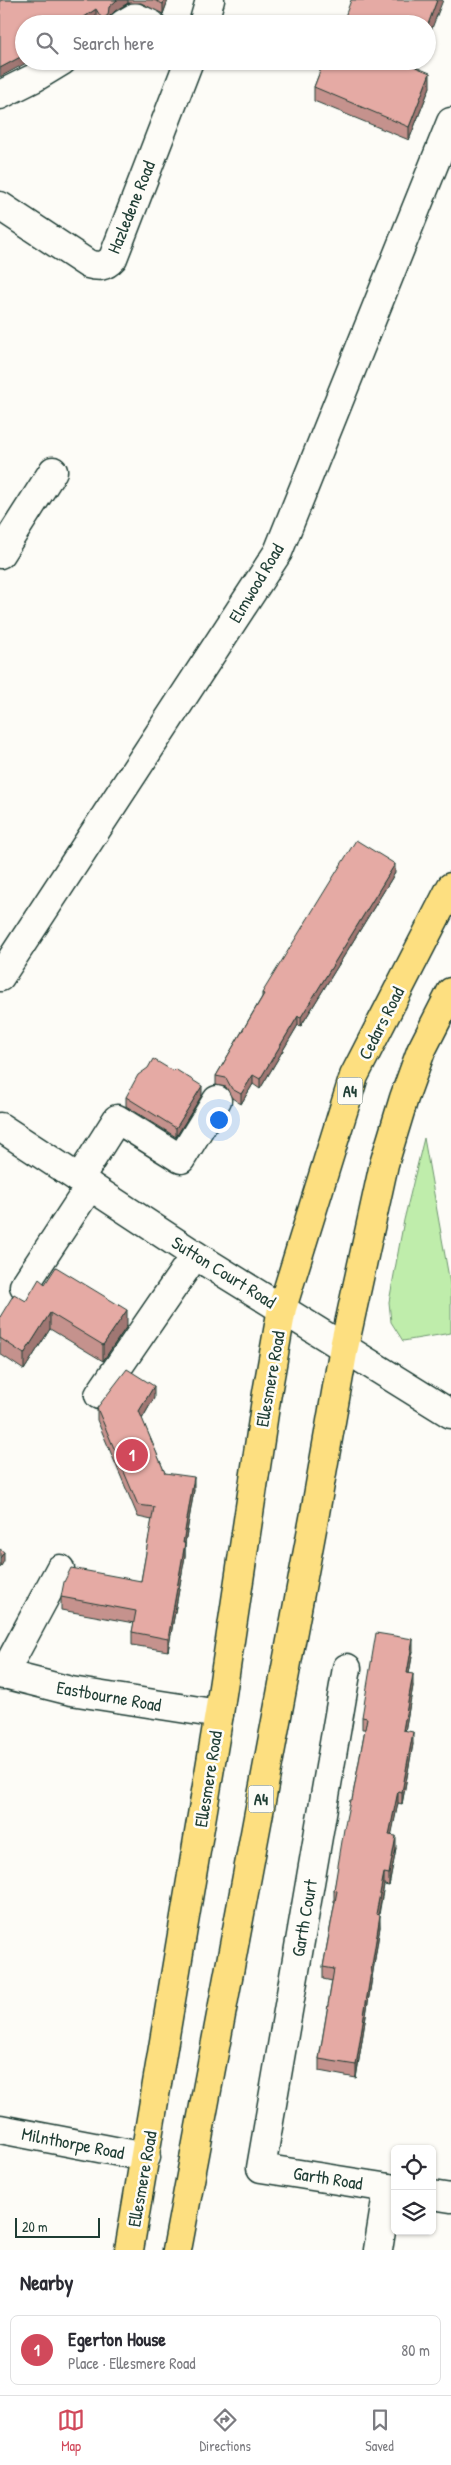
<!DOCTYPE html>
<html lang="en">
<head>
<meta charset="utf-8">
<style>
  body { margin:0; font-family:"Patrick Hand",sans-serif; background:#f2f2f3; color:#2b2b33 }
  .controls { position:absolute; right:15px; bottom:15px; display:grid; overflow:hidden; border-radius:8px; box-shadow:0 1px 4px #0004 }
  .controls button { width:45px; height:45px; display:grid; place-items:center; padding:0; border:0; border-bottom:1px solid #e1e1e2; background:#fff; color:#2b2b33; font:25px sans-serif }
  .scale { position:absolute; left:15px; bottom:12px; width:85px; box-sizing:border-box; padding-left:5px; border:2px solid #1f3d34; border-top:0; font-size:14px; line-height:18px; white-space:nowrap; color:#1f3d34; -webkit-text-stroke:4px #fdfcf7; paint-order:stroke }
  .you { position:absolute; left:218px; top:1119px; width:18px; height:18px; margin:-12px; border:4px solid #fff; border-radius:50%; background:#1a73e8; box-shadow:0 0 0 8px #1a73e833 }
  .badge { display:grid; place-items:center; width:32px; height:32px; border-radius:50%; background:#d1495b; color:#fff; font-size:16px; font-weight:700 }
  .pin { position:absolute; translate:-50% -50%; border:2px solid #fff; box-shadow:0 1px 5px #0006 }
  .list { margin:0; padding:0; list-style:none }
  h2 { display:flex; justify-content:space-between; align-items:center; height:65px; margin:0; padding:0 20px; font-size:21px }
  h2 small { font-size:16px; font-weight:400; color:#7c7c81 }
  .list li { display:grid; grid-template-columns:32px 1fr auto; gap:15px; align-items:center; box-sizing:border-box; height:70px; margin:0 10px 10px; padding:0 10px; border:1px solid #e1e1e2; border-radius:8px }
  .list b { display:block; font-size:19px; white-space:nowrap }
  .list p { margin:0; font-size:16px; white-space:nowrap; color:#7c7c81 }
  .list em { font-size:16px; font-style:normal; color:#7c7c81 }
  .icon { flex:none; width:28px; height:28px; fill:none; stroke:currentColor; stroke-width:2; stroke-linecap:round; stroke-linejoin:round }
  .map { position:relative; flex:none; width:451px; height:2250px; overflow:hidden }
  .search { position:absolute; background:#fff; box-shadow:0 1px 4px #0004; left:15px; right:15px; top:15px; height:55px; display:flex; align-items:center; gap:12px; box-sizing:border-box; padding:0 18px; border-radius:28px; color:#7c7c81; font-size:19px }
  .sheet { height:145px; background:#fff }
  nav { display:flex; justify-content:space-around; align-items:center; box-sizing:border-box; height:70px; border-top:1px solid #e1e1e2; background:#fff; font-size:14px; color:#7c7c81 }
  nav a { display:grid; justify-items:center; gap:2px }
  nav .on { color:#d1495b }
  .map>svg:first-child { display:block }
  .green { fill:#bfedab; stroke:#6f9570 }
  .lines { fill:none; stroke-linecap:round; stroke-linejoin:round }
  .minor-casing { stroke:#1f3d34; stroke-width:31 }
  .highway-casing { stroke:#1f3d34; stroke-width:31 }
  .minor { stroke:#fdfcf7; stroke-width:28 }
  .highway { stroke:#fddf80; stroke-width:28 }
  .wall { fill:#c5928d; stroke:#1f3d34 }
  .shaded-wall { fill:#a07773; stroke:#1f3d34 }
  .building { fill:#e5aaa4; stroke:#1f3d34 }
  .labels { text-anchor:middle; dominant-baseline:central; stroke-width:5; stroke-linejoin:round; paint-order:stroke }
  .shield { fill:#fdfcf7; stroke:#62766e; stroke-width:1 }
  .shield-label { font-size:16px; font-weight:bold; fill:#1f3d34 }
  .street-label { font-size:18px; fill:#1f3d34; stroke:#fdfcf7 }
</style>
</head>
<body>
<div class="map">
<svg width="451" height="2250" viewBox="0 0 451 2250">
  <rect width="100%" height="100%" fill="#fdfcf7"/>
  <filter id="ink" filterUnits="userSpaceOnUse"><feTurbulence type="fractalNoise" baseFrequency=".02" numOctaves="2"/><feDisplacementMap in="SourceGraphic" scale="10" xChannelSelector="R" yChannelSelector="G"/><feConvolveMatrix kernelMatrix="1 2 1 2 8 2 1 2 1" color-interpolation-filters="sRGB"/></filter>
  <g filter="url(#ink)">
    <polygon class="green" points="424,1138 451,1289 451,1333 403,1341 391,1322 389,1302 404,1220"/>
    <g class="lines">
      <g class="minor-casing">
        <g id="minor">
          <polyline points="123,24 135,17 151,24"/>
          <polyline points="203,24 210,0"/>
          <polyline points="0,95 34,78 62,61"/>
          <path d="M0,206L88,264C99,267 105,267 113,258L189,61"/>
          <polyline points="0,554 53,471"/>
          <polyline points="0,977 278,552 451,122"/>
          <polyline points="0,1127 195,1255 451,1414"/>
          <polyline points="79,1179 117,1119 181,1159 217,1100"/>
          <polyline points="24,1286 90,1186"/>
          <polyline points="99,1395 195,1255"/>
          <polyline points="347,1668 261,2168 395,2189"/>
          <polyline points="0,1673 71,1691 219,1714"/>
          <polyline points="3,1675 60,1569"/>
          <polyline points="0,2129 146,2157"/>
          <polyline points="432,2195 451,2198"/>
          <polyline points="378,2250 388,2188"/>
        </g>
      </g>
      <g class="highway-casing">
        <g id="highway">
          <polyline points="129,2250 219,1714 267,1393 282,1308 354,1076 451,887"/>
          <polyline points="177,2250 315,1513 344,1347 384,1164 404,1098 421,1051 451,992"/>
        </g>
      </g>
      <use href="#minor" class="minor"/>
      <use href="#highway" class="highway"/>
    </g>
    <g class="wall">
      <polygon points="0,0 168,0 163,14 141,3 128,3 115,11 109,17 108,24 99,24 96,19 89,24 24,24"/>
      <polygon points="324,61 419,61 417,68 430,87 409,140 314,101 314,87"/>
      <polygon points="395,873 301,1026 298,1025 260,1089 253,1084 241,1104 232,1098 226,1087 216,1085 216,1076 262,997 262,993"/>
      <polygon points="202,1095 176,1137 126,1106 126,1097"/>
      <polygon points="45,1284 127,1326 103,1361 50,1329 24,1370 0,1354 0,1317 26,1301"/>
      <polygon points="154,1398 142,1419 165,1473 194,1490 185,1543 185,1556 168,1651 132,1645 132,1632 134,1623 61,1610 61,1597 141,1581 152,1520 138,1517 97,1420 97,1408"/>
      <polygon points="413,1651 409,1673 413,1686 405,1731 413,1744 402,1804 398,1803 391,1835 396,1849 389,1886 384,1885 379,1915 380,1927 356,2078 319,2071 319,2059 332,1981 323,1979 323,1967 335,1902 334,1902 334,1890 352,1800 365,1729 362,1729 362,1717"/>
    </g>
    <g class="shaded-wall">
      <polygon points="117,0 128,0 128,3 115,11 109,17 108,24 102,24 102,19 109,7"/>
      <polygon points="164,0 168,0 163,14 163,4"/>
      <polygon points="437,0 443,0 427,41 427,27"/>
      <polygon points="96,9 96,19 89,24 74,24"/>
      <polygon points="24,55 24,61 30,61 0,77 0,68"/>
      <polygon points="414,61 419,61 413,79 413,66"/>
      <polygon points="430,73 430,87 409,140 409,127"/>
      <polygon points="395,864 395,873 301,1026 301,1017"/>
      <polygon points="298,1016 298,1025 260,1089 260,1079"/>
      <polygon points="253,1075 253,1084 241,1104 241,1094"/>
      <polygon points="202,1086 202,1095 176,1137 176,1128"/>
      <polygon points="127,1310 127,1326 103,1361 103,1345"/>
      <polygon points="50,1313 50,1329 24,1370 24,1354"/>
      <polygon points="154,1386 154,1398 139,1424 139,1411"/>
      <polygon points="194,1477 194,1490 183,1555 183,1543"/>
      <polygon points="185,1543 185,1556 168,1651 168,1639"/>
      <polygon points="4,1552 4,1561 0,1568 0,1558"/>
      <polygon points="413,1639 413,1651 407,1685 407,1673"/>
      <polygon points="413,1674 413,1686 403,1743 403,1730"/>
      <polygon points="413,1732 413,1744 402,1804 402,1792"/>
      <polygon points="398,1791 398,1803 389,1847 389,1835"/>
      <polygon points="396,1836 396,1849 389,1886 389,1874"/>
      <polygon points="384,1873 384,1885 376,1927 376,1914"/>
      <polygon points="380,1915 380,1927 356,2078 356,2065"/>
    </g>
    <g class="building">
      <polygon points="0,0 117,0 109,7 108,15 102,19 96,9 74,24 24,24 24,55 0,68"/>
      <polygon points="154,0 164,0 163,4"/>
      <polygon points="351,0 437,0 427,27 427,24 339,24 340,21 343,22"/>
      <polygon points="324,61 414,61 413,66 430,73 409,127 314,87"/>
      <polygon points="356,840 395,864 301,1017 298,1016 260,1079 253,1075 241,1094 232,1089 226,1078 216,1076 264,994 262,993"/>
      <polygon points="153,1059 173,1071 175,1069 202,1086 176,1128 126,1097 138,1075 148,1068"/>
      <polygon points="56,1267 127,1310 103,1345 50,1313 24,1354 0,1338 0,1317 14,1294 26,1301 39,1279 45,1284"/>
      <polygon points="127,1369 154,1386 139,1411 165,1473 194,1477 183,1543 185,1543 168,1639 132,1632 136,1611 61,1597 64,1582 71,1568 141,1581 154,1507 138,1505 97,1408"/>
      <polygon points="0,1549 4,1552 0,1558"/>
      <polygon points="376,1633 413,1639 407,1673 413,1674 403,1730 413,1732 402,1792 398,1791 389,1835 396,1836 389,1874 384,1873 376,1914 380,1915 356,2065 319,2059 334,1969 323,1967 337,1891 334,1890 344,1829 350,1800 352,1800 367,1718 362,1717"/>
    </g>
  </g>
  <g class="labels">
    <g class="shield">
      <rect x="337.5" y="1077.5" width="25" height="27" rx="4"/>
      <rect x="248.5" y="1785.5" width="25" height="27" rx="4"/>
    </g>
    <g class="shield-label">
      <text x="350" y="1091">A4</text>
      <text x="261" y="1799">A4</text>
    </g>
    <g class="street-label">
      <text transform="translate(131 207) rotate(-68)">Hazledene Road</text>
      <text transform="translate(256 583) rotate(-59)">Elmwood Road</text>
      <text transform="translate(381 1023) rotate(-63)">Cedars Road</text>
      <text transform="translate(224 1272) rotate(32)">Sutton Court Road</text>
      <text transform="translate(270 1379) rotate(-80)">Ellesmere Road</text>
      <text transform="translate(109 1696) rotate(10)">Eastbourne Road</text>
      <text transform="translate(208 1779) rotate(-81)">Ellesmere Road</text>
      <text transform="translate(304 1918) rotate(-80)">Garth Court</text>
      <text transform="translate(73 2143) rotate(11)">Milnthorpe Road</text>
      <text transform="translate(328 2178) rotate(9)">Garth Road</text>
      <text transform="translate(142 2179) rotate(-80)">Ellesmere Road</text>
    </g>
  </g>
</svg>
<div class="controls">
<button><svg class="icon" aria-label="locate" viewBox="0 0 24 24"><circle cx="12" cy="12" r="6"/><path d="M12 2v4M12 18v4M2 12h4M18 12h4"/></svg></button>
<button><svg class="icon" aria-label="layers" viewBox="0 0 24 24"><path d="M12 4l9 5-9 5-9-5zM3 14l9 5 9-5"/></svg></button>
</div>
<div class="scale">20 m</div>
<div class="you"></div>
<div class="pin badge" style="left:132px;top:1455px">1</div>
<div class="search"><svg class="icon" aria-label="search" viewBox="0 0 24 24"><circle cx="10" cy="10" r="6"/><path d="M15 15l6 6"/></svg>Search here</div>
</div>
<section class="sheet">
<h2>Nearby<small></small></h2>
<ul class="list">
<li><span class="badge">1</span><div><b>Egerton House</b><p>Place · Ellesmere Road</p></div><em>80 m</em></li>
</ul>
</section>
<nav>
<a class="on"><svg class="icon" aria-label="map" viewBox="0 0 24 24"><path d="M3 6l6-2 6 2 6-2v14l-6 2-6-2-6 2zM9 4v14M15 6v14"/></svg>Map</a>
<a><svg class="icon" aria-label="directions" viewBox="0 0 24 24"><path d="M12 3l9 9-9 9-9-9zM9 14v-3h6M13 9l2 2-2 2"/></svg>Directions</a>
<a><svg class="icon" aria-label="saved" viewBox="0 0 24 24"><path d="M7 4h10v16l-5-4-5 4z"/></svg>Saved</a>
</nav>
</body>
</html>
